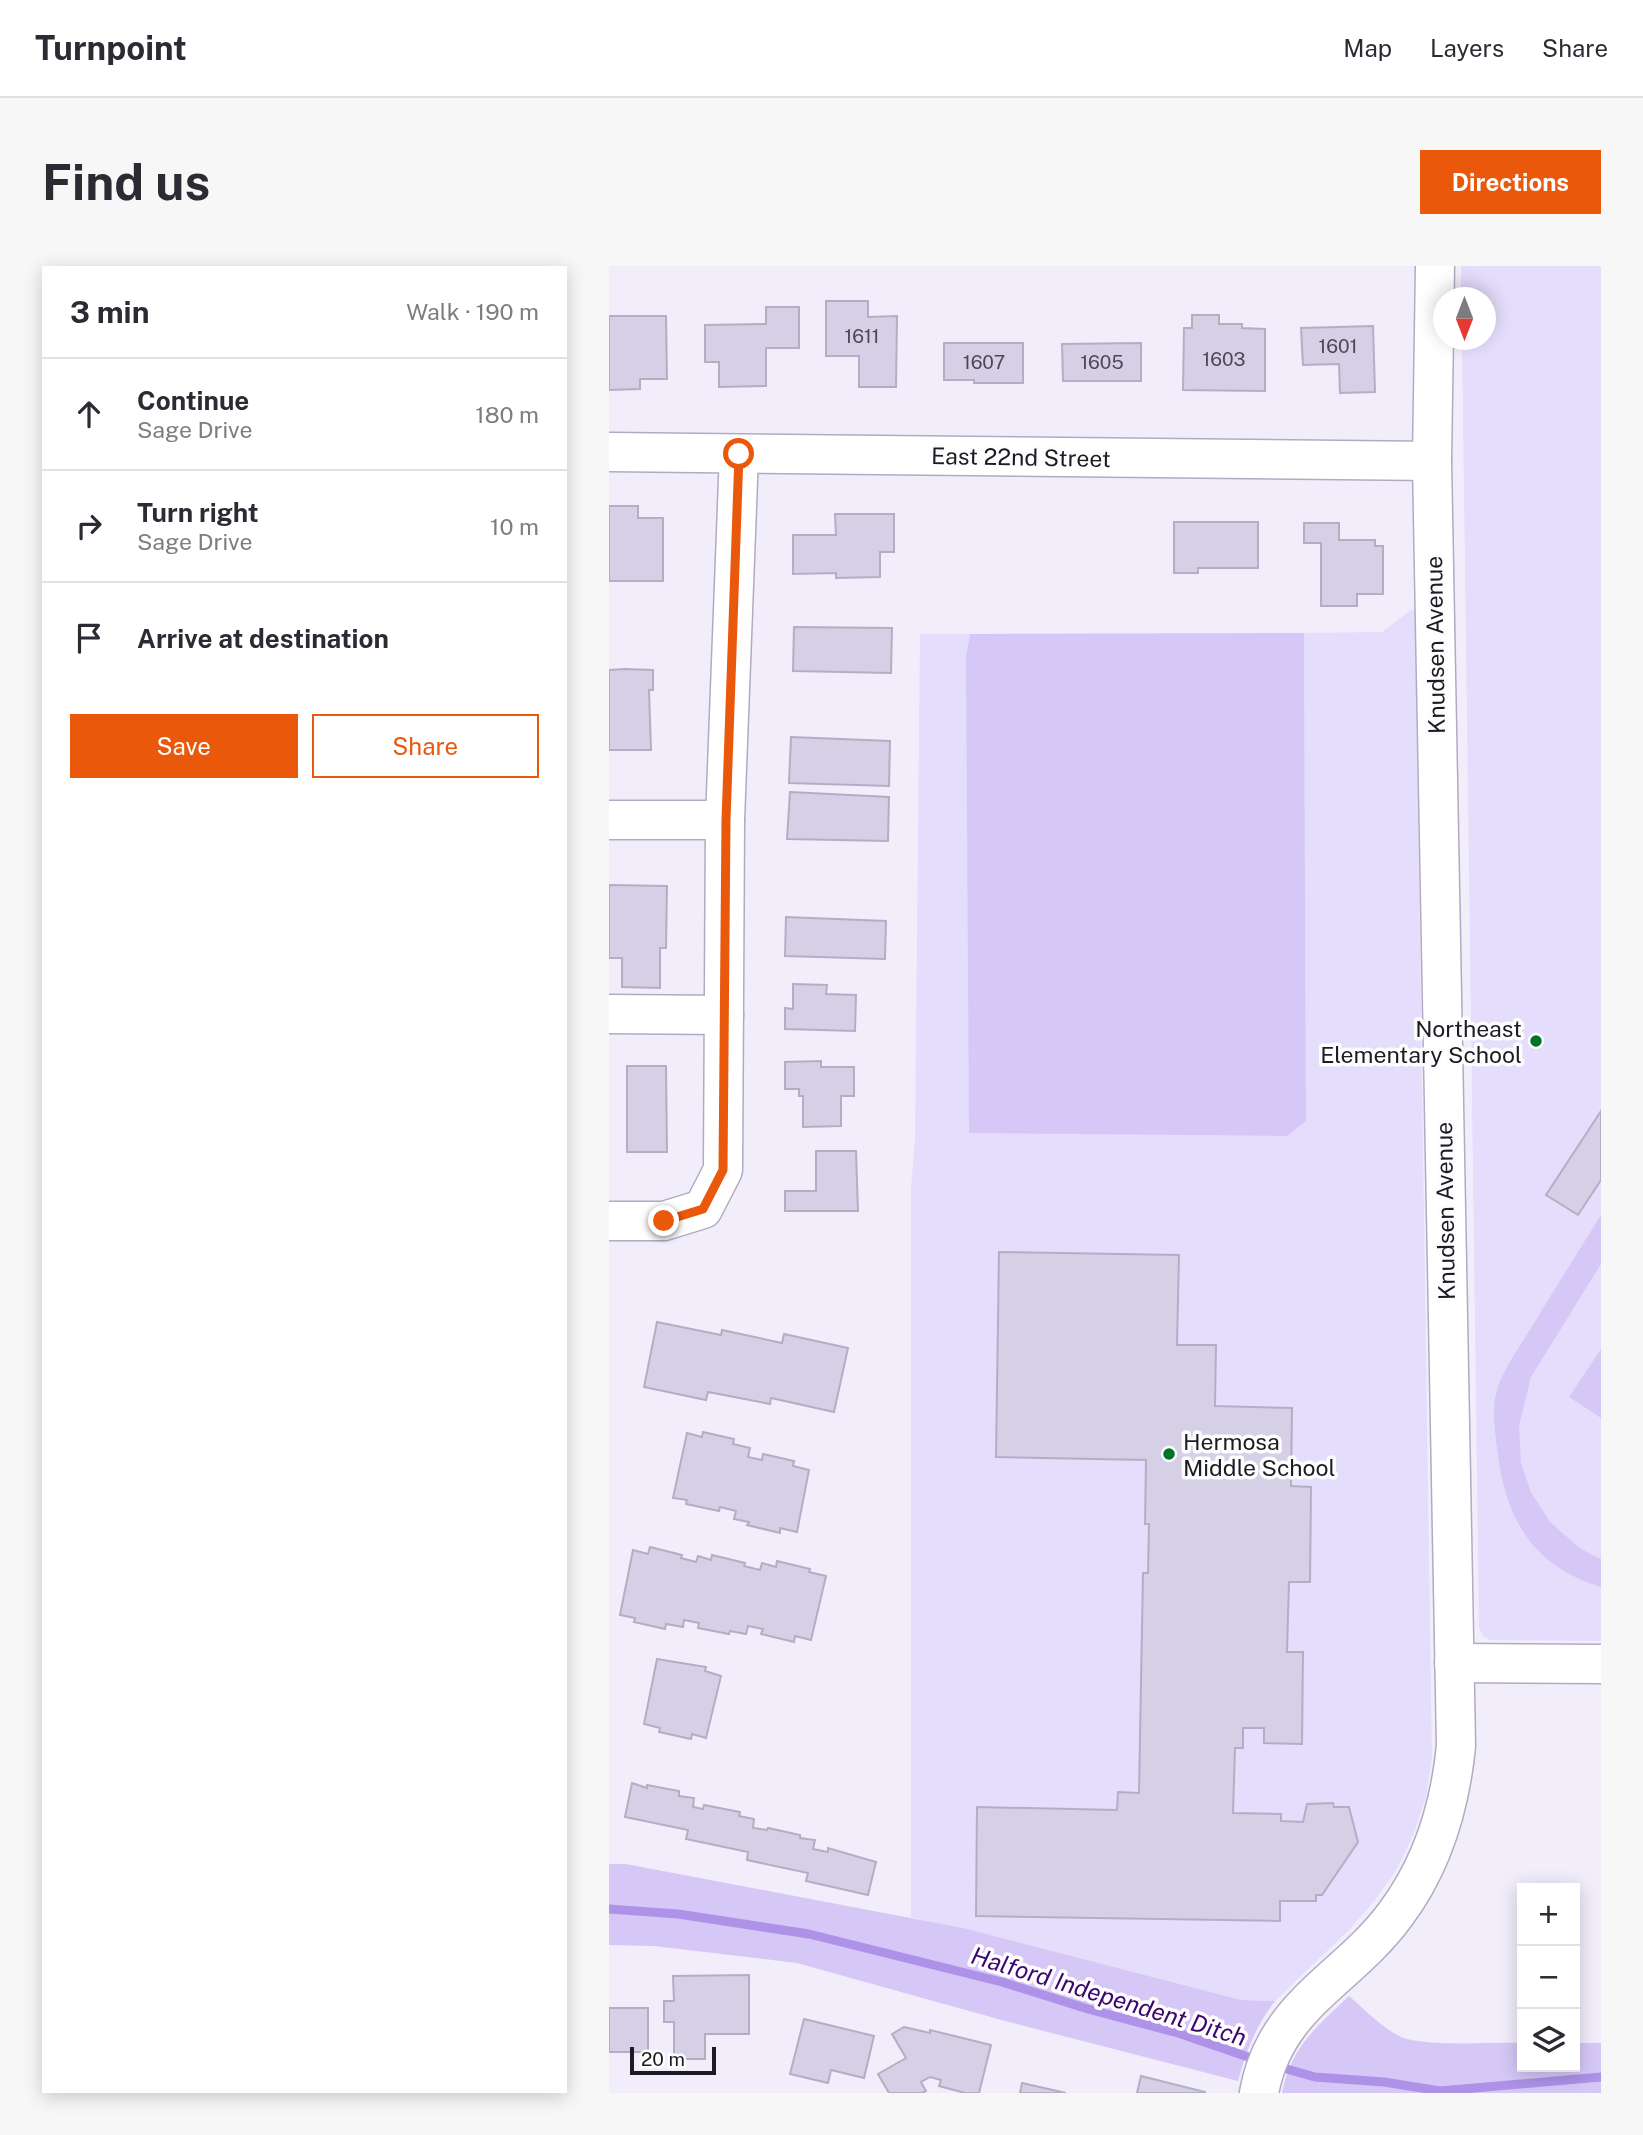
<!DOCTYPE html>
<html lang="en">
<head>
<meta charset="utf-8">
<style>
  body { margin:0; font-family:"Public Sans",sans-serif; background:#f7f7f7; color:#2b2b33 }
  .controls { position:absolute; right:21px; bottom:21px; display:grid; overflow:hidden; border-radius:0px; box-shadow:0 4px 18px #0003 }
  .controls button { width:63px; height:63px; display:grid; place-items:center; padding:0; border:0; border-bottom:2px solid #e1e1e2; background:#fff; color:#2b2b33; font:35px sans-serif }
  .compass { position:absolute; left:824px; top:21px; width:63px; height:63px; border-radius:50%; background:#fff; box-shadow:0 4px 18px #0003; rotate:180deg }
  .scale { position:absolute; left:21px; bottom:18px; width:86px; box-sizing:border-box; padding-left:7px; border:4px solid #1d1a23; border-top:0; font-size:19px; line-height:24px; white-space:nowrap; color:#1d1a23; -webkit-text-stroke:5px #fdfdfd; paint-order:stroke }
  .stop { position:absolute; width:21px; height:21px; margin:-16px; border:5px solid #ea580c; border-radius:50%; background:#fff }
  .stop.end { background:#ea580c; border-color:#fff; box-shadow:0 2px 7px #0008 }
  .list { margin:0; padding:0; list-style:none }
  h2 { display:flex; justify-content:space-between; align-items:center; height:91px; margin:0; padding:0 28px; font-size:30px }
  h2 small { font-size:23px; font-weight:400; color:#7c7c81 }
  .list li { display:grid; grid-template-columns:46px 1fr auto; gap:21px; align-items:center; box-sizing:border-box; height:112px; padding:0 28px; border-top:2px solid #e1e1e2 }
  .list b { display:block; font-size:26px; white-space:nowrap }
  .list p { margin:0; font-size:23px; white-space:nowrap; color:#7c7c81 }
  .list em { font-size:23px; font-style:normal; color:#7c7c81 }
  .actions { display:flex; gap:14px; padding:21px 28px }
  .actions a { flex:1; padding:16px 0; border:2px solid #ea580c; border-radius:0px; text-align:center; font-size:24px; color:#ea580c }
  .actions .main { background:#ea580c; color:#fff }
  .icon { flex:none; width:38px; height:38px; fill:none; stroke:currentColor; stroke-width:2; stroke-linecap:round; stroke-linejoin:round }
  .map { position:relative; flex:none; width:992px; height:1827px; overflow:hidden; border-radius:0px }
  header { display:flex; align-items:center; gap:42px; box-sizing:border-box; height:98px; padding:0 35px; background:#fff; border-bottom:2px solid #e1e1e2 }
  header strong { font-size:33px }
  nav { display:flex; gap:38px; margin-inline-start:auto; font-size:24px }
  .intro { display:flex; align-items:center; justify-content:space-between; box-sizing:border-box; height:168px; padding:0 42px }
  h1 { margin:0; font-size:49px }
  .button { padding:18px 32px; border-radius:0px; background:#ea580c; color:#fff; font-size:24px; font-weight:700 }
  main { display:flex; gap:42px; padding:0 42px }
  aside { flex:1; background:#fff; border-radius:0px; box-shadow:0 4px 18px #0003 }
  .map>svg:first-child { display:block }
  .built { fill:#e5ddfc }
  .green { fill:#d5c8f7 }
  .lines { fill:none; stroke-linecap:round; stroke-linejoin:round }
  .stream { stroke:#ad92e8; stroke-width:9 }
  .building { fill:#d6d0e7; stroke:#b4aec5; stroke-width:2 }
  .minor-casing { stroke:#b1abc2; stroke-width:41 }
  .minor { stroke:#fff; stroke-width:38 }
  .route { stroke:#ea580c; stroke-width:9 }
  .poi-dot { fill:#00752a; stroke:#fdfdfd; stroke-width:2.5 }
  .labels { text-anchor:middle; dominant-baseline:central; stroke-width:7; stroke-linejoin:round; paint-order:stroke }
  .number-label { font-size:19px; fill:#4b4854 }
  .street-label { font-size:23px; fill:#1d1a23; stroke:#fdfdfd }
  .poi-label { font-size:23px; fill:#1d1a23; stroke:#fdfdfd; text-anchor:end }
  .water-label { font-size:24px; font-style:italic; fill:#3b076f; stroke:#fdfdfd }
</style>
</head>
<body>
<header>
<strong>Turnpoint</strong>
<nav><a>Map</a><a>Layers</a><a>Share</a></nav>
</header>
<div class="intro"><h1>Find us</h1><a class="button">Directions</a></div>
<main>
<aside>
<h2>3 min<small>Walk · 190 m</small></h2>
<ul class="list">
<li><svg class="icon" aria-label="ahead" viewBox="0 0 24 24"><path d="M12 20V5M6 11l6-6 6 6"/></svg><div><b>Continue</b><p>Sage Drive</p></div><em>180 m</em></li>
<li><svg class="icon" aria-label="right" viewBox="0 0 24 24"><path d="M7 20v-9h11M14 6l5 5-5 5"/></svg><div><b>Turn right</b><p>Sage Drive</p></div><em>10 m</em></li>
<li><svg class="icon" aria-label="arrive" viewBox="0 0 24 24"><path d="M6 21V4h12l-3 4 3 4H6"/></svg><div><b>Arrive at destination</b></div></li>
</ul>
<div class="actions"><a class="main">Save</a><a>Share</a></div>
</aside>
<div class="map">
<svg width="992" height="1827" viewBox="0 0 992 1827">
  <rect width="100%" height="100%" fill="#f1edfb"/>
  <g class="built">
    <polygon points="852,0 992,0 992,1375 881,1374 874,1370 870,1362 853,74 876,74 876,32 852,31"/>
    <polygon points="802,344 806,344 823,1492 817,1530 805,1567 789,1601 767,1633 742,1662 666,1735 632,1734 302,1651 302,923 306,871 311,368 361,368 357,392 697,855 695,367 773,366"/>
  </g>
  <g class="green">
    <polygon points="695,367 697,855 678,870 360,867 357,391 361,368"/>
    <path d="M992,949V998L922,1111L910,1160L912,1197L922,1226L941,1256L972,1283L992,1293V1321C922,1299 896,1252 888,1182C886,1165 883,1146 887,1128C891,1108 911,1080 922,1062C945,1024 969,986 992,949Z"/>
    <polygon points="992,1083 992,1152 960,1131"/>
    <path d="M0,1598H17L354,1662L632,1734L666,1735C647,1760 637,1785 629,1815L396,1755L188,1697L45,1680L0,1679Z"/>
    <path d="M740,1730C756,1744 772,1761 792,1771C815,1781 885,1776 913,1777V1801H966V1777H992V1827H673C682,1780 708,1761 740,1730Z"/>
  </g>
  <g class="lines">
    <g class="stream">
      <polyline points="0,1643 69,1648 200,1668 393,1716 479,1743 569,1767 651,1795"/>
      <polyline points="667,1800 706,1811 775,1816 831,1825 992,1811"/>
    </g>
  </g>
  <g class="building">
    <polygon points="217,35 259,35 259,51 288,50 287,121 250,121 250,90 217,90"/>
    <polygon points="157,41 190,41 190,82 157,82 157,120 110,121 110,96 96,96 96,59 157,58"/>
    <polygon points="583,49 610,49 610,58 633,58 633,62 656,63 656,125 574,124 575,62 583,62"/>
    <polygon points="0,50 57,50 58,113 31,113 31,123 0,124"/>
    <polygon points="764,60 766,126 731,127 730,98 694,99 692,62"/>
    <polygon points="335,77 414,77 414,117 365,117 365,114 335,114"/>
    <polygon points="532,77 532,115 454,115 453,78"/>
    <polygon points="0,240 29,240 29,252 54,252 54,315 0,315"/>
    <polygon points="226,248 285,248 285,286 271,286 271,311 227,312 227,307 184,308 184,269 227,269"/>
    <polygon points="565,256 649,256 649,302 589,302 589,307 565,307"/>
    <polygon points="695,257 730,257 730,274 766,274 766,280 774,280 774,328 748,328 748,340 712,340 712,277 695,277"/>
    <polygon points="185,361 283,362 282,407 184,405"/>
    <polygon points="16,403 44,404 44,424 40,424 42,484 0,484 0,404"/>
    <polygon points="182,471 281,475 280,520 180,517"/>
    <polygon points="181,526 280,531 279,575 178,573"/>
    <polygon points="0,619 58,620 57,682 51,682 51,722 13,721 13,692 0,692"/>
    <polygon points="177,651 277,655 276,693 176,690"/>
    <polygon points="184,718 218,719 217,728 247,729 246,765 176,763 176,742 184,743"/>
    <polygon points="212,795 212,801 245,801 245,830 232,830 232,860 194,861 194,830 190,830 190,823 176,823 176,796"/>
    <polygon points="18,800 57,800 58,886 18,886"/>
    <polygon points="992,845 992,914 969,949 937,929"/>
    <polygon points="207,885 247,885 249,945 176,945 176,925 207,925"/>
    <polygon points="390,986 570,989 568,1079 607,1079 606,1140 683,1142 682,1220 702,1221 701,1316 680,1316 678,1386 694,1386 693,1478 655,1477 655,1462 634,1462 634,1482 626,1482 624,1547 672,1548 672,1555 694,1556 698,1538 724,1537 725,1541 740,1541 749,1576 713,1629 707,1629 707,1635 671,1635 671,1655 367,1650 368,1541 508,1544 509,1526 530,1527 534,1307 539,1307 540,1258 536,1258 537,1194 387,1191"/>
    <polygon points="48,1056 112,1069 113,1064 173,1077 175,1068 239,1082 225,1146 162,1132 161,1138 99,1126 97,1134 35,1121"/>
    <polygon points="94,1166 125,1173 124,1178 141,1182 139,1191 153,1194 154,1188 185,1195 184,1200 200,1204 188,1266 171,1262 171,1267 138,1259 140,1256 125,1253 127,1245 111,1241 110,1245 77,1238 78,1234 64,1232 78,1167 93,1171"/>
    <polygon points="41,1281 73,1289 72,1292 87,1296 89,1290 102,1294 103,1289 136,1297 135,1300 151,1304 153,1297 167,1301 168,1295 201,1303 200,1306 217,1310 202,1374 186,1370 185,1376 152,1368 154,1363 139,1360 137,1368 121,1365 120,1368 89,1362 90,1357 75,1354 74,1361 57,1358 56,1363 25,1356 26,1352 11,1349 24,1284 39,1288"/>
    <polygon points="48,1393 97,1401 96,1405 112,1410 97,1472 83,1468 82,1473 50,1466 51,1462 35,1458"/>
    <polygon points="23,1517 38,1522 38,1519 70,1525 70,1530 85,1532 84,1541 94,1543 95,1539 131,1546 130,1550 145,1553 144,1562 158,1564 159,1562 191,1569 191,1572 206,1574 204,1583 219,1586 219,1582 267,1596 259,1629 197,1615 199,1607 138,1594 139,1586 77,1573 79,1564 16,1551"/>
    <polygon points="140,1709 140,1768 96,1768 96,1793 65,1793 65,1756 55,1756 55,1735 65,1735 64,1710"/>
    <rect x="0" y="1742" width="39" height="44"/>
    <polygon points="195,1753 265,1770 255,1812 222,1804 219,1817 181,1808"/>
    <polygon points="295,1761 321,1767 321,1764 382,1779 370,1827 356,1827 330,1820 332,1814 321,1811 312,1816 317,1825 313,1827 280,1827 269,1808 297,1792 283,1768"/>
    <polygon points="532,1810 596,1826 596,1827 528,1827"/>
    <polygon points="413,1817 457,1827 411,1827"/>
  </g>
  <g class="lines">
    <g class="minor-casing">
      <g id="minor">
        <polyline points="0,186 823,195"/>
        <polyline points="0,554 116,554"/>
        <polyline points="0,748 115,749"/>
        <polyline points="0,955 55,955 94,943 114,904 116,554 130,188"/>
        <polyline points="845,1397 992,1398"/>
        <path d="M650,1827C666,1738 737,1715 786,1649C823,1600 841,1541 847,1480L823,195L826,0"/>
      </g>
    </g>
    <use href="#minor" class="minor"/>
  </g>
  <g class="lines">
    <polyline class="route" points="55,955 94,943 114,904 117,554 130,188"/>
  </g>
  <g class="poi-dot">
    <circle cx="927" cy="775" r="7"/>
    <circle cx="560" cy="1188" r="7"/>
  </g>
  <g class="labels">
    <g class="number-label">
      <text x="253" y="70">1611</text>
      <text x="729" y="80">1601</text>
      <text x="615" y="93">1603</text>
      <text x="375" y="96">1607</text>
      <text x="493" y="96">1605</text>
    </g>
    <g class="street-label">
      <text transform="translate(412 191) rotate(1)">East 22nd Street</text>
      <text transform="translate(826 379) rotate(-91)">Knudsen Avenue</text>
      <text transform="translate(836 945) rotate(-91)">Knudsen Avenue</text>
    </g>
    <g class="poi-label">
      <text x="913" y="762">Northeast<tspan x="913" dy="26">Elementary School</tspan></text>
      <text x="574" y="1175" text-anchor="start">Hermosa<tspan x="574" dy="26">Middle School</tspan></text>
    </g>
    <g class="water-label">
      <text transform="translate(500 1730) rotate(17)">Halford Independent Ditch</text>
    </g>
  </g>
</svg>
<div class="controls">
<button>+</button>
<button>−</button>
<button><svg class="icon" aria-label="layers" viewBox="0 0 24 24"><path d="M12 4l9 5-9 5-9-5zM3 14l9 5 9-5"/></svg></button>
</div>
<svg class="compass" viewBox="-18 -18 36 36"><path d="M0-13l5 13h-10z" fill="#e53935"/><path d="M0 13l5-13h-10z" fill="#7c7c81"/></svg>
<div class="scale">20 m</div>
<div class="stop" style="left:130px;top:188px"></div>
<div class="stop end" style="left:55px;top:955px"></div>
</div>
</main>
</body>
</html>
